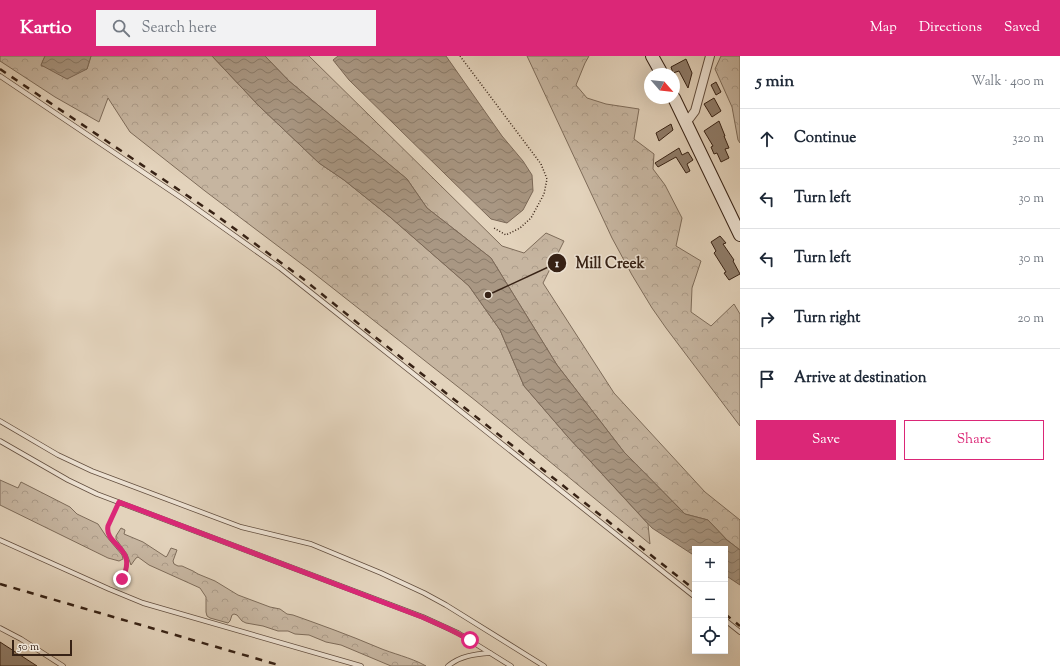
<!DOCTYPE html>
<html lang="en">
<head>
<meta charset="utf-8">
<style>
  body { margin:0; font-family:"Sorts Mill Goudy",serif; background:#f2f2f3; color:#1f2937 }
  .controls { position:absolute; right:12px; bottom:12px; display:grid; overflow:hidden; border-radius:0px; box-shadow:0 4px 16px #0002 }
  .controls button { width:36px; height:36px; display:grid; place-items:center; padding:0; border:0; border-bottom:1px solid #e0e1e3; background:#fff; color:#1f2937; font:20px sans-serif }
  .compass { position:absolute; left:644px; top:12px; width:36px; height:36px; border-radius:50%; background:#fff; box-shadow:0 4px 16px #0002; rotate:118deg }
  .scale { position:absolute; left:12px; bottom:10px; width:60px; box-sizing:border-box; padding-left:4px; border:2px solid #372215; border-top:0; font-size:11px; line-height:14px; white-space:nowrap; color:#372215; -webkit-text-stroke:3px #ede2d3; paint-order:stroke }
  .stop { position:absolute; width:12px; height:12px; margin:-9px; border:3px solid #db2777; border-radius:50%; background:#fff }
  .stop.end { background:#db2777; border-color:#fff; box-shadow:0 1px 4px #0008 }
  .list { margin:0; padding:0; list-style:none }
  h2 { display:flex; justify-content:space-between; align-items:center; height:52px; margin:0; padding:0 16px; font-size:17px }
  h2 small { font-size:13px; font-weight:400; color:#747a83 }
  .list li { display:grid; grid-template-columns:26px 1fr auto; gap:12px; align-items:center; box-sizing:border-box; height:60px; padding:0 16px; border-top:1px solid #e0e1e3 }
  .list b { display:block; font-size:15px; white-space:nowrap }
  .list em { font-size:13px; font-style:normal; color:#747a83 }
  .actions { display:flex; gap:8px; padding:12px 16px }
  .actions a { flex:1; padding:9px 0; border:1px solid #db2777; border-radius:0px; text-align:center; font-size:14px; color:#db2777 }
  .actions .main { background:#db2777; color:#fff }
  .icon { flex:none; width:22px; height:22px; fill:none; stroke:currentColor; stroke-width:2; stroke-linecap:round; stroke-linejoin:round }
  .map { position:relative; flex:none; width:740px; height:610px; overflow:hidden }
  header { display:flex; align-items:center; gap:24px; box-sizing:border-box; height:56px; padding:0 20px; background:#db2777; color:#fff }
  header strong { font-size:19px }
  nav { display:flex; gap:22px; margin-inline-start:auto; font-size:14px }
  .search { width:280px; height:36px; background:#f2f2f3; display:flex; align-items:center; gap:10px; box-sizing:border-box; padding:0 14px; border-radius:0px; color:#747a83; font-size:15px }
  main { display:flex }
  aside { flex:1; background:#fff }
  .map>svg:first-child { display:block }
  .forest { fill:url(#forest-crowns); stroke:#7e6c5a }
  .water { fill:url(#water-waves); stroke:#7b6857 }
  .building { fill:#907e6c; stroke:#372215 }
  .lines { fill:none; stroke-linecap:round; stroke-linejoin:round }
  .service-casing { stroke:#624e3f; stroke-width:5.5 }
  .minor-casing { stroke:#624e3f; stroke-width:10 }
  .secondary-casing { stroke:#372215; stroke-width:14 }
  .path { stroke:#372215; stroke-width:1.5; stroke-dasharray:1 2; stroke-linecap:butt }
  .service { stroke:#ede2d3; stroke-width:4 }
  .minor { stroke:#ede2d3; stroke-width:8 }
  .secondary { stroke:#ede2d3; stroke-width:12 }
  .rail { stroke:#372215; stroke-width:2.5; stroke-dasharray:7 7; stroke-linecap:butt }
  .route { stroke:#db2777; stroke-width:5 }
  .leader { fill:none; stroke:#372215; stroke-width:1.5 }
  .callout-dot { fill:#372215; stroke:#ede2d3; stroke-width:1.5 }
  .mark-label { font-size:12px; text-anchor:middle; font-weight:bold; fill:#fff }
  .callout-label { font-size:15px; text-anchor:middle; font-weight:bold; fill:#372215; stroke:#ede2d3; stroke-width:3; stroke-linejoin:round; paint-order:stroke }
</style>
</head>
<body>
<header>
<strong>Kartio</strong>
<div class="search"><svg class="icon" aria-label="search" viewBox="0 0 24 24"><circle cx="10" cy="10" r="6"/><path d="M15 15l6 6"/></svg>Search here</div>
<nav><a>Map</a><a>Directions</a><a>Saved</a></nav>
</header>
<main>
<div class="map">
<svg width="740" height="610" viewBox="0 0 740 610">
  <defs>
    <pattern id="forest-crowns" width="20" height="18" patternUnits="userSpaceOnUse"><rect width="20" height="18" fill="#c6b5a0"/><path d="M2 6a3 3 0 1 1 6 0M12 15a3 3 0 1 1 6 0" fill="none" stroke="#ab9b89"/></pattern>
    <pattern id="water-waves" width="16" height="10" patternUnits="userSpaceOnUse"><rect width="16" height="10" fill="#a99783"/><path d="M0 5q4-4 8 0t8 0" fill="none" stroke="#8a7b6a"/></pattern>
  </defs>
  <rect width="100%" height="100%" fill="#e3d3bc"/>
  <filter id="stains"><feTurbulence type="fractalNoise" baseFrequency=".005" numOctaves="4"/><feColorMatrix values="0 0 0 0 .2 0 0 0 0 .09 0 0 0 0 .02 0 0 0 .5 -.17"/></filter>
  <radialGradient id="worn" r=".72"><stop offset=".6" stop-color="#630" stop-opacity="0"/><stop offset="1" stop-color="#630" stop-opacity=".3"/></radialGradient>
  <g class="forest">
    <polygon points="0,0 45,0 41,10 87,13 91,0 212,0 259,50 319,107 344,124 390,161 469,230 500,274 524,330 568,381 648,468 650,488 476,345 311,215 205,135 130,76 108,42 99,66 55,41 0,5"/>
    <polygon points="265,0 309,0 502,190 524,197 546,177 564,185 543,227 614,337 705,436 740,464 740,494 727,484 708,464 685,458 624,396 557,309 491,202 427,152 407,123 289,25"/>
    <polygon points="527,0 589,0 585,7 576,29 587,42 606,48 639,53 634,83 654,98 653,113 665,129 682,162 676,190 701,205 692,232 691,256 711,270 734,248 740,258 740,370 666,272 652,252 632,219 612,182"/>
    <polygon points="721,0 740,0 740,87 738,84 732,51 715,13"/>
    <polygon points="0,424 18,432 21,426 70,451 77,458 98,468 106,480 122,499 123,503 119,505 108,502 0,449"/>
    <path d="M121,472L125,474L124,478L143,486L166,501L167,500L171,492L177,494L173,505L174,508L178,510H182L193,515L198,518L215,525L238,539L270,551L280,553L287,558L293,559C321,569 349,579 377,591C393,598 410,601 426,610H391L341,589L326,586L309,579L295,578L288,575H278L263,570L246,567L242,565L237,559L234,558L232,559L230,565L228,567L210,562L207,560L206,556V541L200,532L149,509L138,501L136,502L131,509L127,498L116,483V480Z"/>
  </g>
  <g class="water">
    <polygon points="45,0 91,0 87,13 67,23 41,9"/>
    <polygon points="212,0 265,0 289,25 407,123 427,152 491,202 557,309 624,396 685,458 708,464 727,484 740,494 740,529 725,519 725,493 695,493 695,500 652,472 568,381 524,330 500,274 469,230 390,161 344,124 319,107 259,50"/>
    <polygon points="338,0 446,0 502,80 523,105 532,119 533,135 523,154 507,167 491,163 349,24 333,4"/>
  </g>
  <g class="building">
    <polygon points="686,3 692,17 688,32 679,15 673,17 671,11"/>
    <polygon points="716,26 721,36 716,39 711,29"/>
    <polygon points="714,42 721,55 712,61 704,48"/>
    <polygon points="719,65 725,80 724,80 729,92 725,93 729,102 721,106 717,97 714,98 711,91 713,90 704,75"/>
    <polygon points="671,68 673,74 659,85 656,77"/>
    <polygon points="679,92 682,99 688,96 693,104 687,108 690,115 686,117 676,101 658,111 655,107"/>
    <polygon points="720,180 726,187 723,188 734,204 733,205 740,218 729,224 724,217 726,216 714,197 716,195 711,186"/>
    <polygon points="0,586 37,610 0,610"/>
  </g>
  <g class="lines">
    <g class="service-casing">
      <g id="service">
        <polyline points="0,20 183,143 280,212 695,541"/>
        <polyline points="0,365 58,399 92,415 241,471 311,488 381,517 424,537 446,549 544,610"/>
        <polyline points="0,385 68,424 97,438 423,561 458,577 511,610"/>
        <polyline points="0,484 109,533 143,547 361,610"/>
        <polyline points="725,564 740,576"/>
        <polyline points="0,572 21,583 63,610"/>
        <path d="M448,610C460,600 475,598 490,597"/>
      </g>
    </g>
    <g class="minor-casing">
      <polyline id="minor" points="686,67 695,55 710,0"/>
    </g>
    <g class="secondary-casing">
      <g id="secondary">
        <polyline points="652,0 662,18"/>
        <polyline points="674,42 740,179"/>
      </g>
    </g>
    <g class="path">
      <polyline points="460,0 541,108 547,123 544,138 531,162 520,172 506,179 494,172"/>
      <path d="M116,451C114,456 107,469 107,474C107,478 111,482 113,485C129,504 133,508 117,530"/>
    </g>
    <use href="#service" class="service"/>
    <use href="#minor" class="minor"/>
    <use href="#secondary" class="secondary"/>
    <g class="rail">
      <polyline points="0,13 213,157 302,222 365,273 695,534"/>
      <polyline points="0,528 282,610"/>
      <polyline points="725,558 740,570"/>
    </g>
  </g>
  <g class="lines">
    <path class="route" d="M122,523C139,491 104,490 108,470L119,446L422,561L447,572L470,584"/>
  </g>
  <path class="leader" d="M488 239L557 207"/>
  <g class="callout-dot">
    <circle cx="488" cy="239" r="4"/>
    <circle cx="557" cy="207" r="10"/>
  </g>
  <g class="mark-label">
    <text x="557" y="211">1</text>
  </g>
  <g class="callout-label">
    <text x="610" y="212">Mill Creek</text>
  </g>
  <rect width="100%" height="100%" filter="url(#stains)"/>
  <rect width="100%" height="100%" fill="url(#worn)"/>
</svg>
<div class="controls">
<button>+</button>
<button>−</button>
<button><svg class="icon" aria-label="locate" viewBox="0 0 24 24"><circle cx="12" cy="12" r="6"/><path d="M12 2v4M12 18v4M2 12h4M18 12h4"/></svg></button>
</div>
<svg class="compass" viewBox="-18 -18 36 36"><path d="M0-13l5 13h-10z" fill="#e53935"/><path d="M0 13l5-13h-10z" fill="#747a83"/></svg>
<div class="scale">50 m</div>
<div class="stop" style="left:470px;top:584px"></div>
<div class="stop end" style="left:122px;top:523px"></div>
</div>
<aside>
<h2>5 min<small>Walk · 400 m</small></h2>
<ul class="list">
<li><svg class="icon" aria-label="ahead" viewBox="0 0 24 24"><path d="M12 20V5M6 11l6-6 6 6"/></svg><div><b>Continue</b></div><em>320 m</em></li>
<li><svg class="icon" aria-label="left" viewBox="0 0 24 24"><path d="M17 20v-9H6M10 6l-5 5 5 5"/></svg><div><b>Turn left</b></div><em>30 m</em></li>
<li><svg class="icon" aria-label="left" viewBox="0 0 24 24"><path d="M17 20v-9H6M10 6l-5 5 5 5"/></svg><div><b>Turn left</b></div><em>30 m</em></li>
<li><svg class="icon" aria-label="right" viewBox="0 0 24 24"><path d="M7 20v-9h11M14 6l5 5-5 5"/></svg><div><b>Turn right</b></div><em>20 m</em></li>
<li><svg class="icon" aria-label="arrive" viewBox="0 0 24 24"><path d="M6 21V4h12l-3 4 3 4H6"/></svg><div><b>Arrive at destination</b></div></li>
</ul>
<div class="actions"><a class="main">Save</a><a>Share</a></div>
</aside>
</main>
</body>
</html>
